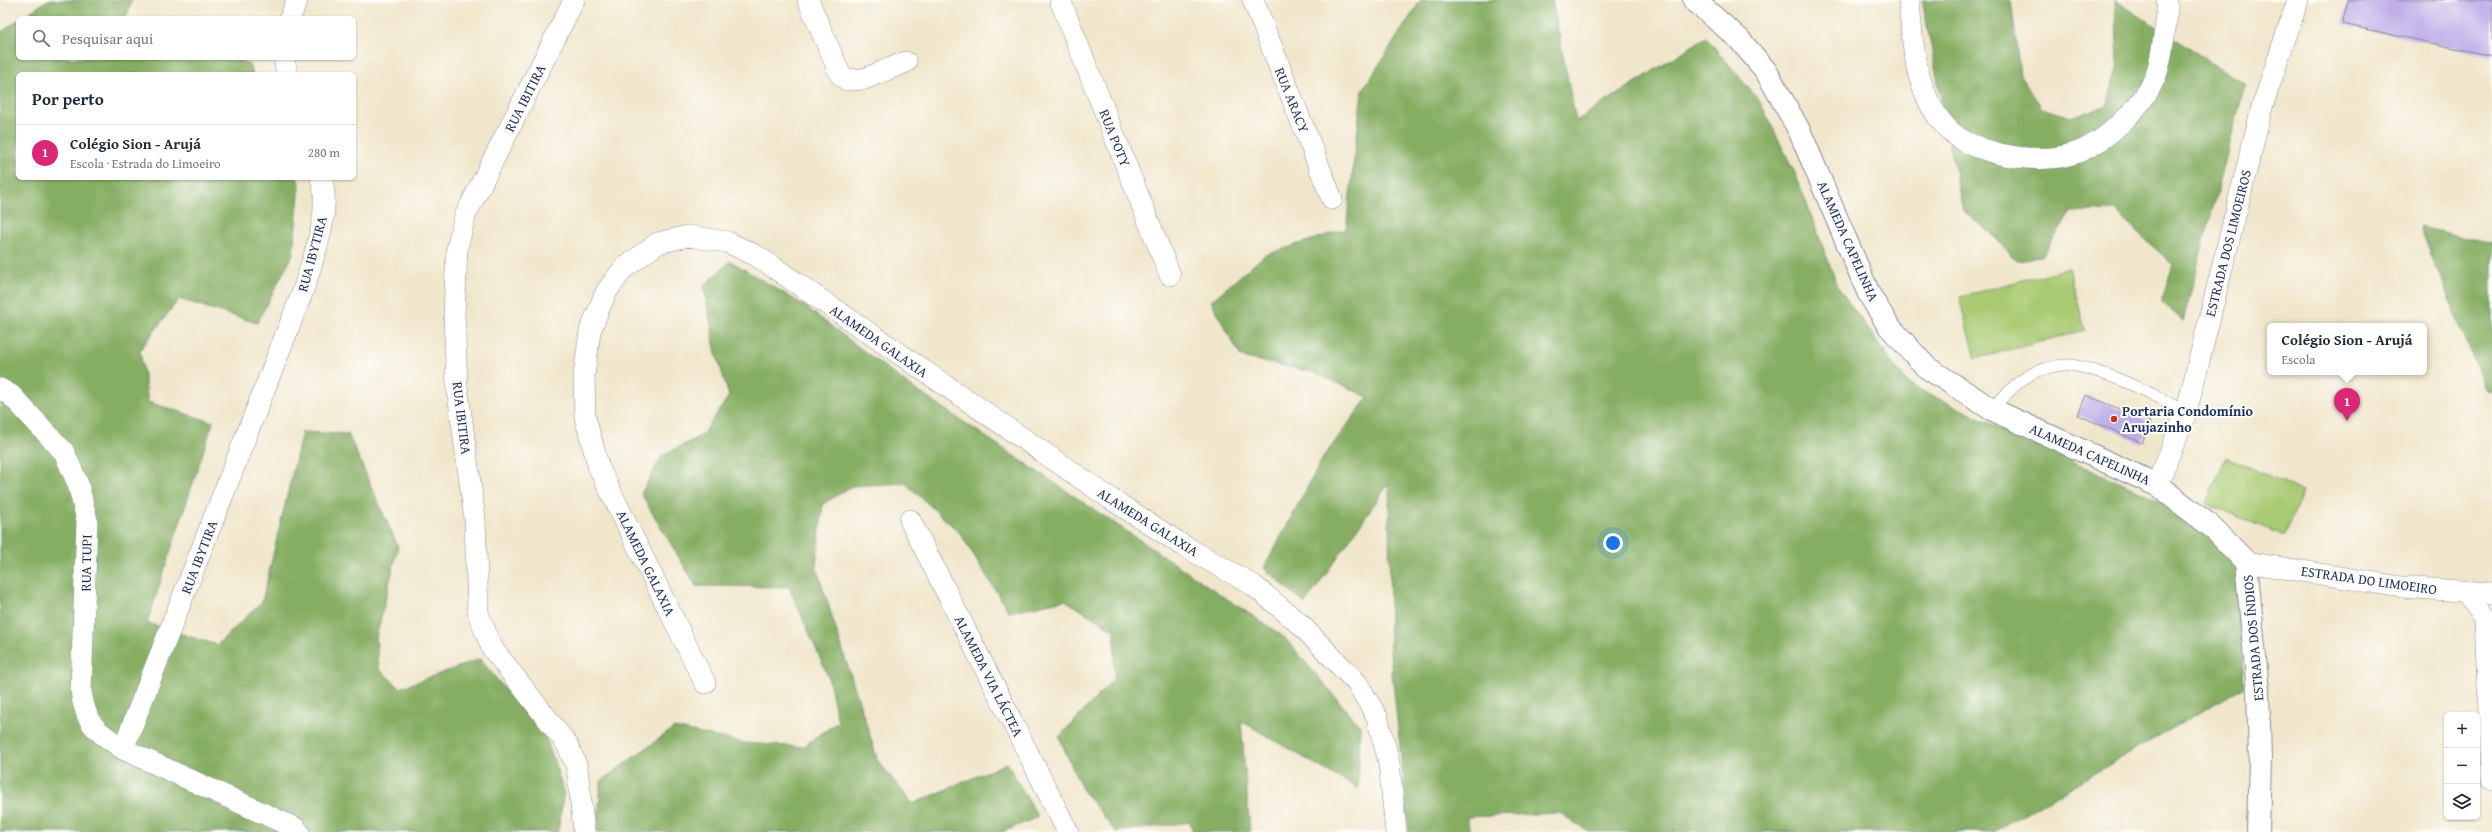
<!DOCTYPE html>
<html lang="pt">
<head>
<meta charset="utf-8">
<style>
  body { margin:0; font-family:"Gentium Book Plus",serif; background:#f6f6f7; color:#1f2937 }
  .controls { position:absolute; right:12px; bottom:12px; display:grid; overflow:hidden; border-radius:6px; box-shadow:0 1px 3px #0004 }
  .controls button { width:36px; height:36px; display:grid; place-items:center; padding:0; border:0; border-bottom:1px solid #e0e1e3; background:#fff; color:#1f2937; font:20px sans-serif }
  .you { position:absolute; left:1613px; top:543px; width:14px; height:14px; margin:-10px; border:3px solid #fff; border-radius:50%; background:#1a73e8; box-shadow:0 0 0 6px #1a73e833 }
  .badge { display:grid; place-items:center; width:26px; height:26px; border-radius:50%; background:#db2777; color:#fff; font-size:13px; font-weight:700 }
  .pin { position:absolute; translate:-50% -33px; filter:drop-shadow(0 1px 2px #0008) }
  .pin::after { content:''; position:absolute; top:21px; width:14px; height:12px; background:inherit; clip-path:polygon(0 0,100% 0,50% 100%) }
  .popup { position:absolute; left:2267px; top:323px; width:160px; height:52px; box-sizing:border-box; display:grid; place-content:center; border-radius:6px; background:#fff; filter:drop-shadow(0 1px 3px #0005); font-size:13px; white-space:nowrap; color:#747a83 }
  .popup b { font-size:15px; color:#1f2937 }
  .popup::after { content:''; position:absolute; left:50%; top:100%; margin-left:-8px; border:8px solid transparent; border-top-color:#fff }
  .list { margin:0; padding:0; list-style:none }
  h2 { display:flex; justify-content:space-between; align-items:center; height:52px; margin:0; padding:0 16px; font-size:17px }
  h2 small { font-size:13px; font-weight:400; color:#747a83 }
  .list li { display:grid; grid-template-columns:26px 1fr auto; gap:12px; align-items:center; box-sizing:border-box; height:56px; padding:0 16px; border-top:1px solid #e0e1e3 }
  .list b { display:block; font-size:15px; white-space:nowrap }
  .list p { margin:0; font-size:13px; white-space:nowrap; color:#747a83 }
  .list em { font-size:13px; font-style:normal; color:#747a83 }
  .icon { flex:none; width:22px; height:22px; fill:none; stroke:currentColor; stroke-width:2; stroke-linecap:round; stroke-linejoin:round }
  .map { position:relative; flex:none; width:2492px; height:832px; overflow:hidden }
  .search { position:absolute; background:#fff; box-shadow:0 1px 3px #0004; left:16px; top:16px; width:340px; height:44px; display:flex; align-items:center; gap:10px; box-sizing:border-box; padding:0 14px; border-radius:6px; color:#747a83; font-size:15px }
  .panel { position:absolute; background:#fff; box-shadow:0 1px 3px #0004; left:16px; top:72px; width:340px; height:108px; border-radius:6px }
  .map>svg:first-child { display:block }
  .green { fill:#a9ca72; stroke:#627c68 }
  .forest { fill:#86ae64; stroke:#506e61 }
  .building { fill:#bfaee9 }
  .lines { fill:none; stroke-linecap:round; stroke-linejoin:round }
  .service-casing { stroke:#868a94; stroke-width:12 }
  .minor-casing { stroke:#868a94; stroke-width:22 }
  .tertiary-casing { stroke:#868a94; stroke-width:24 }
  .service { stroke:#fff; stroke-width:11 }
  .minor { stroke:#fff; stroke-width:21 }
  .tertiary { stroke:#fff; stroke-width:22 }
  .poi-dot { fill:#c8321e; stroke:#fdfcf7; stroke-width:1.5 }
  .labels { text-anchor:middle; dominant-baseline:central; stroke-width:4; stroke-linejoin:round; paint-order:stroke }
  .street-label { font-size:14px; fill:#1b2f5e; stroke:#fdfcf7 }
  .poi-label { font-size:14px; font-weight:bold; fill:#1b2f5e; stroke:#fdfcf7; text-anchor:start }
</style>
</head>
<body>
<div class="map">
<svg width="2492" height="832" viewBox="0 0 2492 832">
  <rect width="100%" height="100%" fill="#fdfcf7"/>
  <filter id="ink" filterUnits="userSpaceOnUse"><feTurbulence type="fractalNoise" baseFrequency=".025" numOctaves="2"/><feDisplacementMap in="SourceGraphic" scale="8" xChannelSelector="R" yChannelSelector="G"/><feConvolveMatrix kernelMatrix="1 2 1 2 8 2 1 2 1" color-interpolation-filters="sRGB"/></filter>
  <filter id="wash" filterUnits="userSpaceOnUse"><feTurbulence type="fractalNoise" baseFrequency=".012" numOctaves="4" result="noise"/><feDisplacementMap in="SourceGraphic" scale="16" xChannelSelector="R" yChannelSelector="G"/><feGaussianBlur stdDeviation="0.9" result="paint"/><feColorMatrix in="noise" values="0 0 0 0 0 0 0 0 0 0 0 0 0 0 0 0 0 1.4 0 .05"/><feComposite in="paint" operator="in"/></filter>
  <g filter="url(#wash)">
    <rect width="100%" height="100%" fill="#f0e6cb"/>
    <g class="green">
      <polygon points="2069,268 2085,330 1975,359 1959,297"/>
      <polygon points="2226,457 2303,491 2284,536 2206,503"/>
    </g>
    <g class="forest">
      <polygon points="48,0 132,0 126,18 21,18"/>
      <polygon points="1421,0 1552,0 1576,121 1706,37 1760,102 1796,175 1838,287 1908,384 2049,451 2164,502 2225,548 2241,578 2239,607 2244,687 1993,832 1589,832 1560,813 1467,817 1470,832 1409,832 1390,654 1389,483 1305,604 1264,568 1323,458 1368,397 1313,372 1241,357 1211,301 1265,255 1346,229 1362,91"/>
      <polygon points="1922,0 2011,0 2020,76 2042,108 2070,117 2107,106 2118,64 2115,0 2245,85 2183,321 2161,301 2173,265 2114,210 2071,212 2042,257 2015,260 1992,234 1963,211"/>
      <polygon points="18,20 18,58 228,58 249,64 253,74 18,74 18,178 297,178 300,185 293,254 257,323 179,299 140,350 148,402 213,422 147,623 217,645 262,602 302,432 348,434 398,547 376,638 379,669 400,688 480,659 546,738 564,791 558,832 0,832 0,33"/>
      <polygon points="2420,227 2492,243 2492,391 2486,390"/>
      <polygon points="730,261 802,304 907,384 1284,637 1360,726 1358,789 1241,721 1250,832 1193,832 1190,822 1116,832 1082,789 1059,737 1114,679 1115,631 1065,600 1009,612 960,533 905,483 852,486 823,504 816,566 878,761 913,804 1007,763 1038,817 1002,832 597,832 601,781 674,728 745,743 802,747 838,722 828,676 789,587 696,586 641,494 662,456 702,435 729,396 715,349 704,286"/>
    </g>
    <g id="blocks">
      <g class="building">
        <polygon points="2348,0 2492,0 2492,56 2342,24"/>
        <polygon points="2086,395 2150,422 2142,443 2078,415"/>
      </g>
    </g>
  </g>
  <g filter="url(#ink)">
    <use href="#blocks" fill-opacity="0" stroke="#868a94" stroke-width="1"/>
    <g class="lines">
      <g class="service-casing">
        <path id="service" d="M1991,409C2005,396 2018,380 2035,372C2046,368 2059,364 2071,365C2104,370 2158,395 2186,413"/>
      </g>
      <g class="minor-casing">
        <g id="minor">
          <polyline points="574,0 465,216 457,249 454,315 457,386 475,519 478,613 492,648 567,744 577,767 584,832"/>
          <polyline points="808,0 840,74 847,80 864,79 906,62"/>
          <polyline points="1060,0 1170,275"/>
          <polyline points="1253,0 1332,199"/>
          <path d="M1909,0C1912,41 1915,88 1941,121C1956,141 1977,148 2000,154C2026,160 2057,161 2081,151C2108,139 2142,107 2154,80C2160,66 2162,51 2164,36C2166,24 2168,12 2167,0"/>
          <polyline points="290,18 297,0"/>
          <polyline points="284,58 287,74"/>
          <path d="M0,389L11,395L64,452L78,484L87,520L81,691C86,726 96,730 123,749"/>
          <polyline points="2157,485 2186,413 2262,107 2298,0"/>
          <polyline points="910,520 1068,832"/>
          <polyline points="2246,562 2401,587 2492,593"/>
          <polyline points="2466,592 2485,619 2492,780"/>
          <polyline points="705,683 599,468 585,417 584,376 590,331 606,292 624,268 658,243 688,236 727,242 757,256 1111,499 1184,546 1253,585 1300,624 1357,683 1377,717 1389,762 1396,832"/>
          <path d="M299,832L295,828L123,749L303,291C313,257 332,213 321,178"/>
        </g>
      </g>
      <g class="tertiary-casing">
        <polyline id="tertiary" points="1694,0 1739,39 1766,71 1799,130 1869,294 1888,325 1926,367 1991,409 2157,485 2212,527 2246,562 2258,690 2260,759 2258,832"/>
      </g>
      <use href="#service" class="service"/>
      <use href="#minor" class="minor"/>
      <use href="#tertiary" class="tertiary"/>
    </g>
  </g>
  <circle class="poi-dot" cx="2114" cy="419" r="4"/>
  <g class="labels">
    <g class="street-label">
      <text transform="translate(525 98) rotate(-63)">RUA IBITIRA</text>
      <text transform="translate(1292 100) rotate(68)">RUA ARACY</text>
      <text transform="translate(1115 138) rotate(68)">RUA POTY</text>
      <text transform="translate(1848 241) rotate(66)">ALAMEDA CAPELINHA</text>
      <text transform="translate(2228 243) rotate(-76)">ESTRADA DOS LIMOEIROS</text>
      <text transform="translate(312 254) rotate(-75)">RUA IBYTIRA</text>
      <text transform="translate(879 341) rotate(35)">ALAMEDA GALAXIA</text>
      <text transform="translate(462 418) rotate(83)">RUA IBITIRA</text>
      <text transform="translate(2090 454) rotate(24)">ALAMEDA CAPELINHA</text>
      <text transform="translate(1148 522) rotate(32)">ALAMEDA GALAXIA</text>
      <text transform="translate(199 557) rotate(-69)">RUA IBYTIRA</text>
      <text transform="translate(86 563) rotate(-89)">RUA TUPI</text>
      <text transform="translate(646 563) rotate(64)">ALAMEDA GALAXIA</text>
      <text transform="translate(2369 580) rotate(8)">ESTRADA DO LIMOEIRO</text>
      <text transform="translate(2253 638) rotate(-95)">ESTRADA DOS ÍNDIOS</text>
      <text transform="translate(989 676) rotate(63)">ALAMEDA VIA LÁCTEA</text>
    </g>
    <g class="poi-label">
      <text x="2122" y="411">Portaria Condomínio<tspan x="2122" dy="16">Arujazinho</tspan></text>
    </g>
  </g>
</svg>
<div class="controls">
<button>+</button>
<button>−</button>
<button><svg class="icon" aria-label="layers" viewBox="0 0 24 24"><path d="M12 4l9 5-9 5-9-5zM3 14l9 5 9-5"/></svg></button>
</div>
<div class="you"></div>
<div class="pin badge" style="left:2347px;top:421px">1</div>
<div class="popup"><b>Colégio Sion - Arujá</b>Escola</div>
<div class="search"><svg class="icon" aria-label="search" viewBox="0 0 24 24"><circle cx="10" cy="10" r="6"/><path d="M15 15l6 6"/></svg>Pesquisar aqui</div>
<section class="panel">
<h2>Por perto<small></small></h2>
<ul class="list">
<li><span class="badge">1</span><div><b>Colégio Sion - Arujá</b><p>Escola · Estrada do Limoeiro</p></div><em>280 m</em></li>
</ul>
</section>
</div>
</body>
</html>
